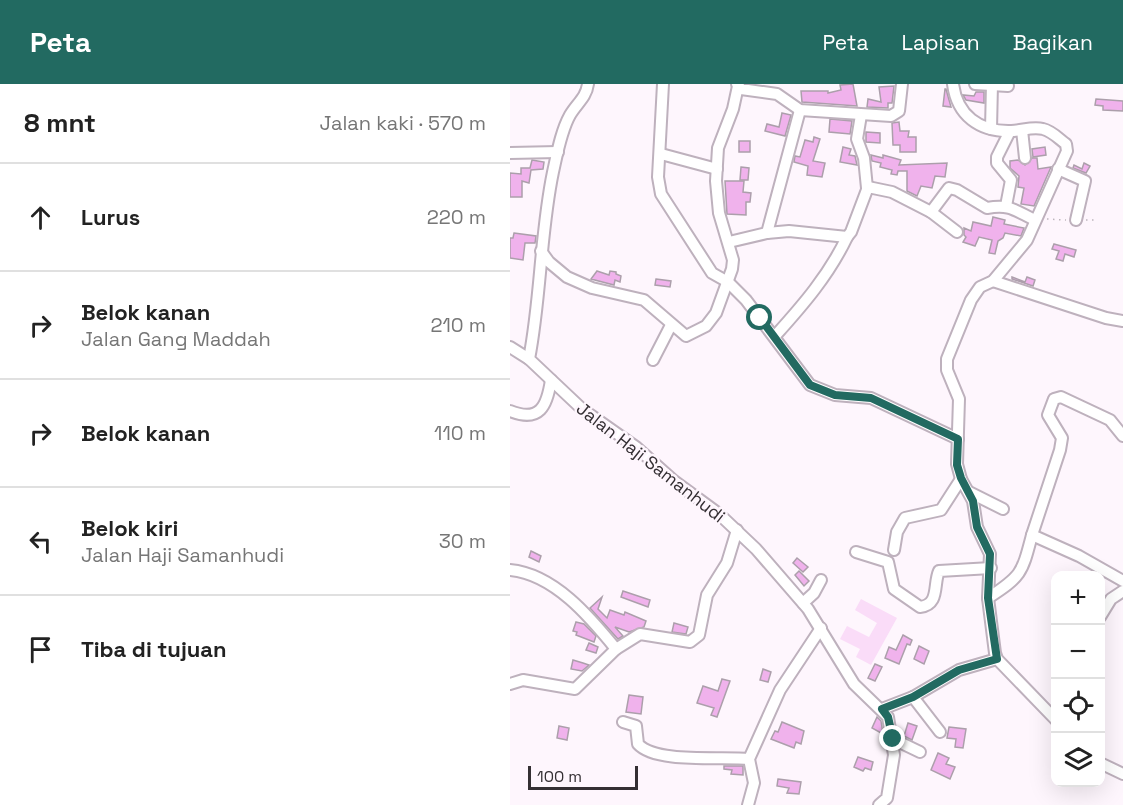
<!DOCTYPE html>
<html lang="id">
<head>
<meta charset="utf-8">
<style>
  body { margin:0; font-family:"Space Grotesk",sans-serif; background:#f2f2f2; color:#222 }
  .controls { position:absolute; right:18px; bottom:18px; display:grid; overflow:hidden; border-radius:12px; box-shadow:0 6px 24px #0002 }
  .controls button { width:54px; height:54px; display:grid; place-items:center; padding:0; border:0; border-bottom:2px solid #e0e0e0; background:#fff; color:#222; font:30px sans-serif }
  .scale { position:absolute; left:18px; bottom:15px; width:110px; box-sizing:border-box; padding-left:6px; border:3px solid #342f33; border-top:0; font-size:16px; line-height:21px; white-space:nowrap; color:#342f33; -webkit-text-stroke:4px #fef6fd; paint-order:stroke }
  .stop { position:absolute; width:18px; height:18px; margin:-14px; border:4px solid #226a61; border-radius:50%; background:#fff }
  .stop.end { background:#226a61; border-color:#fff; box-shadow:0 2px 6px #0008 }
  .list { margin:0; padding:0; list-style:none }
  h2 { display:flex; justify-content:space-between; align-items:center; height:78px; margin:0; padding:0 24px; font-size:26px }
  h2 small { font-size:20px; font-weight:400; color:#767676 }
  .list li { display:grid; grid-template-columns:39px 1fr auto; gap:18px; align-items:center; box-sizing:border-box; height:108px; padding:0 24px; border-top:2px solid #e0e0e0 }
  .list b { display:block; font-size:22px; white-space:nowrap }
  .list p { margin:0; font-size:20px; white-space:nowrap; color:#767676 }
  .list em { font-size:20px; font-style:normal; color:#767676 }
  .icon { flex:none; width:33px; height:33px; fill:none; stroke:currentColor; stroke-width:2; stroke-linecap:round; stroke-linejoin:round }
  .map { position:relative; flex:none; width:613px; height:721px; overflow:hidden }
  header { display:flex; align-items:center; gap:36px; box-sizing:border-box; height:84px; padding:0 30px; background:#226a61; color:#fff }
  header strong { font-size:28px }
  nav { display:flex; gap:33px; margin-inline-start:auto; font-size:21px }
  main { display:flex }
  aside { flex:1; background:#fff }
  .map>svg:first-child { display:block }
  .green { fill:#fadcf8 }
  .building { fill:#f0b2ec; stroke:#ac9fab; stroke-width:1.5 }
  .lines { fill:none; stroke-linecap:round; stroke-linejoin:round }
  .minor-casing { stroke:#beb1bd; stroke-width:14 }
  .path { stroke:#bdb6bc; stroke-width:1.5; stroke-dasharray:1.5 4.5; stroke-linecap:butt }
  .minor { stroke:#fff; stroke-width:10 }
  .route { stroke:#226a61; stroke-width:8 }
  .labels { text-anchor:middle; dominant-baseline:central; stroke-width:5; stroke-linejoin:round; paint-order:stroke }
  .street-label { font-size:18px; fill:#342f33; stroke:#fef6fd }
</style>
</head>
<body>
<header>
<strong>Peta</strong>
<nav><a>Peta</a><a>Lapisan</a><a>Bagikan</a></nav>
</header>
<main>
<aside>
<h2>8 mnt<small>Jalan kaki · 570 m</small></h2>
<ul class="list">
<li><svg class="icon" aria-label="ahead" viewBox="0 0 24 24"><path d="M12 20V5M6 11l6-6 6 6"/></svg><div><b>Lurus</b></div><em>220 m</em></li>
<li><svg class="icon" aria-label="right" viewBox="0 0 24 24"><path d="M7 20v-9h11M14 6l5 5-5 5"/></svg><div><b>Belok kanan</b><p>Jalan Gang Maddah</p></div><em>210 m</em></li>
<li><svg class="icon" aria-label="right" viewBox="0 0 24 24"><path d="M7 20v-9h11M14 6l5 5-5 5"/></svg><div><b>Belok kanan</b></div><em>110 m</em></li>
<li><svg class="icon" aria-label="left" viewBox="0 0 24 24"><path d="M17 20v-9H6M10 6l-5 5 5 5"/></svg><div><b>Belok kiri</b><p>Jalan Haji Samanhudi</p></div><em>30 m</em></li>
<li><svg class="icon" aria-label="arrive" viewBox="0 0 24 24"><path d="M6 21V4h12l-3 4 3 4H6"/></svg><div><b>Tiba di tujuan</b></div></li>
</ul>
</aside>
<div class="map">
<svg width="613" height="721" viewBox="0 0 613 721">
  <rect width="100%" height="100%" fill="#fef6fd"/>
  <polygon class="green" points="351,515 387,534 361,581 346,573 350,565 330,555 337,542 359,553 367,539 345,526"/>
  <g class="building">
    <polygon points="343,0 347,22 292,18 291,7 318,7 318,9 331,6 330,1"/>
    <polygon points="384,2 382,19 378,19 378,24 357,23 358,15 371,18 369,3"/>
    <polygon points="435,5 436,5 441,23 433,22"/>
    <polygon points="466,8 474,8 474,19 456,16 453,11 464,12"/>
    <polygon points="586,15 613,17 613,27 593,26 593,22 585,21"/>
    <polygon points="272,29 281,31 275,52 255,47 257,40 269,43"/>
    <polygon points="320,35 342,37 340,50 319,48"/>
    <polygon points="389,38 390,47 399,47 398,53 406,53 406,68 390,68 390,61 383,61 382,39"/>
    <polygon points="356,48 370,49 370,59 356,58"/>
    <polygon points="304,53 310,55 303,77 315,79 312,93 297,91 298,82 284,78 285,72 290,73 295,56 303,58"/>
    <rect x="229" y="57" width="11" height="11"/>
    <polygon points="333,63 341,65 339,71 345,72 347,81 330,78"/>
    <polygon points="535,63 536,71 523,73 522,65"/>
    <polygon points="361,71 373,74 373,71 391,76 389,81 437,79 435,93 425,92 422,104 411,102 407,112 397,107 397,87 388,87 387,91 381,90 382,86 370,83 371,79 362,77"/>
    <polygon points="522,74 527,74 528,85 541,83 524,122 511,120 514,104 508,103 509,92 500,84 500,77 508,76 515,81"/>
    <polygon points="22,76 34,78 33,85 21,86 19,99 12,97 12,113 0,113 0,89 11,90 11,84 20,84"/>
    <polygon points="574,79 580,82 576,89 563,84 564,81 572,85"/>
    <polygon points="231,83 239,84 238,96 230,96"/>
    <polygon points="215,97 234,97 233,108 241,109 240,118 236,118 236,131 217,130"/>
    <polygon points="483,133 495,136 494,140 514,144 511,152 495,149 493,154 488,157 485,170 479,169 482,156 469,153 465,162 453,158 456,153 454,151 454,144 461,147 463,138 481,142"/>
    <polygon points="4,149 26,152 25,159 15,159 13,176 0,174 0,154 3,154"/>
    <polygon points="544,160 566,166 564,173 555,170 553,177 546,175 549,167 542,165"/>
    <polygon points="87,187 99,191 100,187 106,188 106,190 111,192 110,198 105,196 104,201 81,195"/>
    <polygon points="502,193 515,198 517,193 525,196 523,202 502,195"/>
    <polygon points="146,195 161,197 160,203 145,201"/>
    <polygon points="21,467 31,472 29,478 19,473"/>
    <polygon points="287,474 298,483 293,488 283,479"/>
    <polygon points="289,487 299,497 294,502 285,491"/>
    <polygon points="113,507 140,516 138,523 111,513"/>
    <polygon points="92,513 88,525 97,534 100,526 114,531 115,528 136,537 134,543 119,548 105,543 113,552 108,555 80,524"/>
    <polygon points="66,538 74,540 86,552 84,558 66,551 67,548 63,547"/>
    <polygon points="164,539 178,543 176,550 162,548"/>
    <polygon points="393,551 402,556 400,561 397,560 389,580 375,574 379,563 386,566"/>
    <polygon points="79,559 88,563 86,569 76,566"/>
    <polygon points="409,562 419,567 414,580 404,575"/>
    <polygon points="63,576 73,579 79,581 72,587 61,585"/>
    <polygon points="365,580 372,583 365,597 358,594"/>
    <polygon points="253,585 261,588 258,598 250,596"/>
    <polygon points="212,595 220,597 207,633 201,631 204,624 187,619 193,602 208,607"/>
    <polygon points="119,611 133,613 131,630 116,628"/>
    <polygon points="367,633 371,637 373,650 362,644"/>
    <polygon points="272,638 294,647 291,660 286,658 284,664 261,655 265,647 268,648"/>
    <polygon points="398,639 407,642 402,656 394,652"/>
    <polygon points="49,642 59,644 57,656 47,654"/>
    <polygon points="439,643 456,645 453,664 445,663 446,655 437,654"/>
    <polygon points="428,669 439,674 436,680 445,683 440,695 421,686"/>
    <polygon points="348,673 363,678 361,686 355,684 353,687 344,683"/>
    <polygon points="214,682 233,682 233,691 221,690 222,686 214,685"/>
    <polygon points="268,695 291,698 289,710 277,709 279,704 267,702"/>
  </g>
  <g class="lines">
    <g class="minor-casing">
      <g id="minor">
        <path d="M78,0C76,14 67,19 60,31C51,47 47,70 43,88C30,150 31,214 19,275L72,325L126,363L164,397L209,430L246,465L298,525L344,600L378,633L384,671L377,714L369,721"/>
        <polyline points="153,0 148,93 151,110 202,189 218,198 236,216 300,301 325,311 361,314 448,355"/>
        <polyline points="227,0 231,5 267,10 290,26 381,32 389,27 392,0"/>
        <path d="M443,0C447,31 469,48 501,47C512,47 522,42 533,45C542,47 549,55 556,60L557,67L517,156L483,197L470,203L461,216L437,275V286L449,315L447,380L451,395L463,417L467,443L480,470L478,514L485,569L487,575L546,636"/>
        <polyline points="465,0 498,2"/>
        <polyline points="351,31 347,55 354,74 357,104"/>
        <polyline points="481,45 482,0"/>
        <polyline points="512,46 515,74"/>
        <polyline points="0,69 48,68"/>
        <polyline points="151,70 207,85"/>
        <polyline points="548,85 575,97 566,136"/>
        <polyline points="496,122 501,96 487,79 487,73 500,47"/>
        <polyline points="421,128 447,148"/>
        <path d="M257,149L279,147L337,153L341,148L358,103L382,108L421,128L439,104L447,106L477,124C500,120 504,126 525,136"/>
        <polyline points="219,158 257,149 290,26"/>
        <polyline points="31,167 39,178 57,193 82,204 134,216 176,252 196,242 206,229 222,185 223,176 209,129 206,97 208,64 223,25 228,2"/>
        <polyline points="483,197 596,234 613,237"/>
        <path d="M265,252C293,221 319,191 337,153"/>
        <polyline points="0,263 19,275"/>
        <polyline points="143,276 161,241"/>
        <path d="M0,327C30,339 37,322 41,296"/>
        <polyline points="613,352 600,336 551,313 544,315 538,331 552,354 550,366 522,451 569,472 613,497"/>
        <polyline points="459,408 493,425"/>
        <polyline points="384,466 387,448 395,434 431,426 451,395"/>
        <path d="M346,468L378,478L384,505L410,523C430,521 423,500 429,487L481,484"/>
        <path d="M0,486C44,490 80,533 106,565"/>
        <path d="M478,514C512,492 512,489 522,451"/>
        <polyline points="293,519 304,509 311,496"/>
        <polyline points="590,533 601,515 613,507"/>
        <polyline points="0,600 13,596 65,605 106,565 130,550 180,558 189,551 197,511 217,479 227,446"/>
        <polyline points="403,613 430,648"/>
        <polyline points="372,625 403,613 449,586 487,575"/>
        <path d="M113,638L126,642L128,660C146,680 213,672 239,675"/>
        <polyline points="383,655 410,668"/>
        <polyline points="590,679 613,690"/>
        <polyline points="238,721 244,699 239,675 270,606 311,544"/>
      </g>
    </g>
    <g class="path">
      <polyline points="537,135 556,136"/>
      <polyline points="576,136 587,136"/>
    </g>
    <use href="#minor" class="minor"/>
  </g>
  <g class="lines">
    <polyline class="route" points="250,234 300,301 325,311 361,314 448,355 447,381 451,394 463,417 467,443 480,470 478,514 487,575 449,586 403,613 372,625 378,633 383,655"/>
  </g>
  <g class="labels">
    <g class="street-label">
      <text transform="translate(141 378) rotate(38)">Jalan Haji Samanhudi</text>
    </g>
  </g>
</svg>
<div class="controls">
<button>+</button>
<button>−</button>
<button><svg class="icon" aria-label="locate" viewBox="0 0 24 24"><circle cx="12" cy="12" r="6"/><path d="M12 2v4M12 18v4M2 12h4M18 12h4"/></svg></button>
<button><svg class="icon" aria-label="layers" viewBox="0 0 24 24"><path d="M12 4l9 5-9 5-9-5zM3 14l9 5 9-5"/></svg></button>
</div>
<div class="scale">100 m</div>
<div class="stop" style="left:250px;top:234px"></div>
<div class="stop end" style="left:383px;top:655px"></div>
</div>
</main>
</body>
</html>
